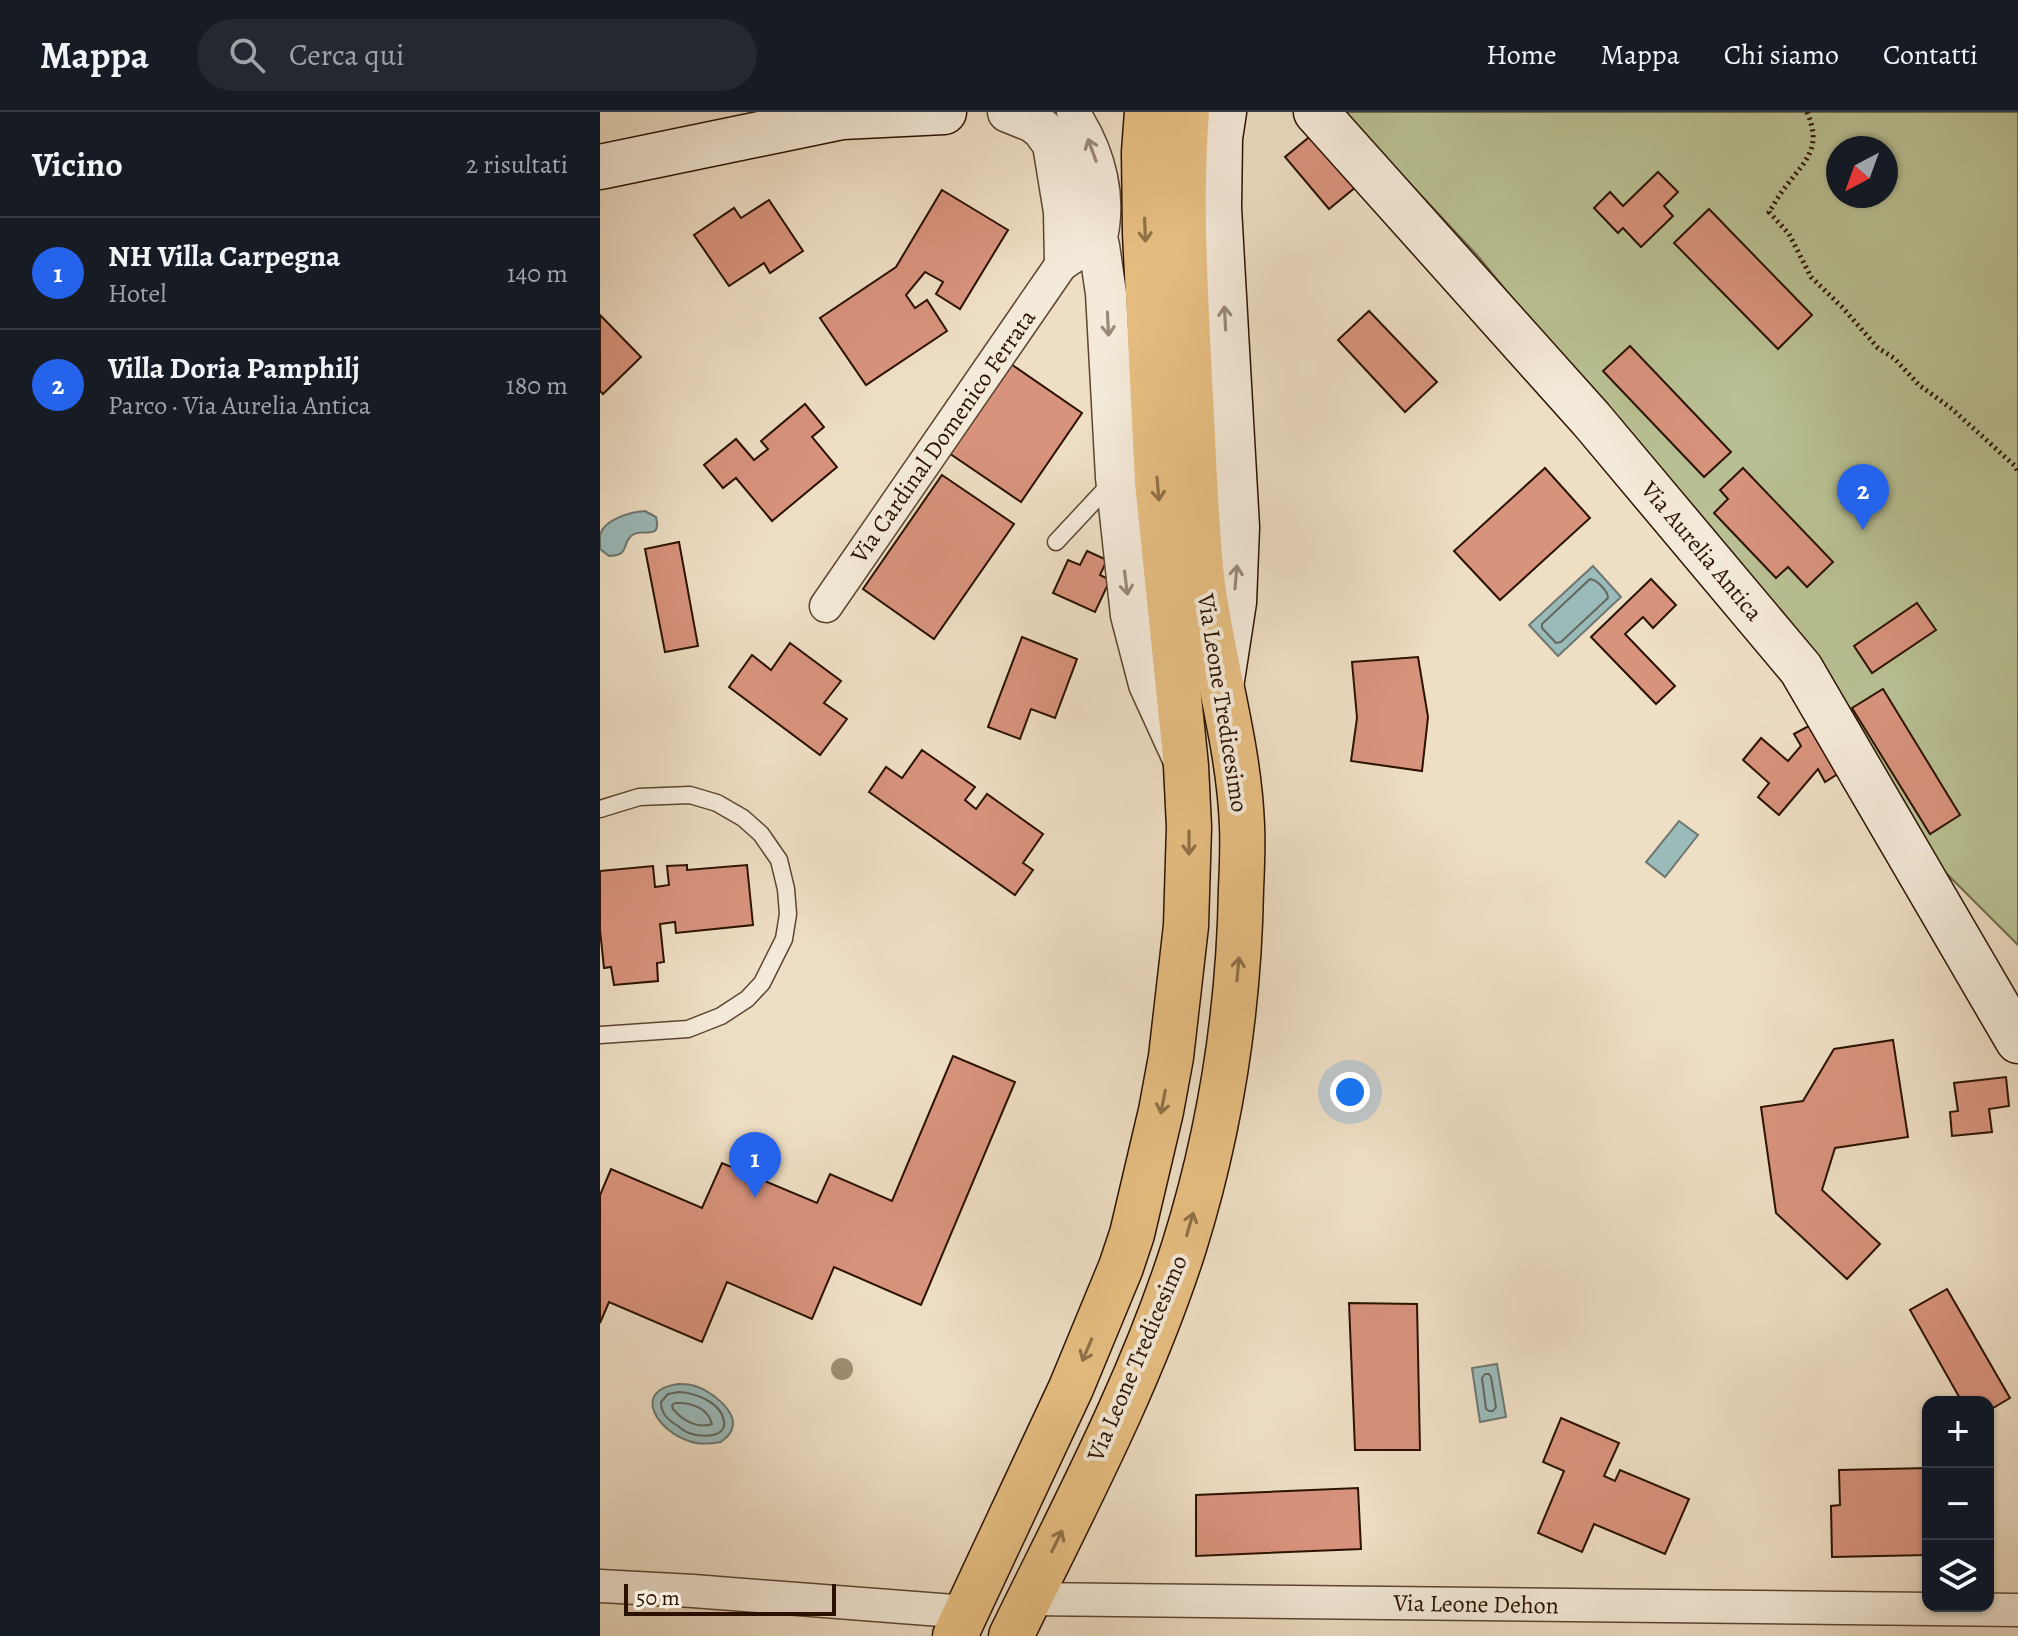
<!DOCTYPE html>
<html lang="it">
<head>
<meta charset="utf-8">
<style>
  body { margin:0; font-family:Alegreya,serif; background:#242831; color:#f1f3f6 }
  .controls { position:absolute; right:24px; bottom:24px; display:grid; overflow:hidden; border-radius:16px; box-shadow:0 2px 6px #0004 }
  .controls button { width:72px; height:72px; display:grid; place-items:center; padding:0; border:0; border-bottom:2px solid #363941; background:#171b24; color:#f1f3f6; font:40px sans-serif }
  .compass { position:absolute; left:1226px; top:24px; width:72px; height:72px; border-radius:50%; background:#171b24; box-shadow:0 2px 6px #0004; rotate:221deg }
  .scale { position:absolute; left:24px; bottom:20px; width:212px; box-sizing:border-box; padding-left:8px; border:4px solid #2b1200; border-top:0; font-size:22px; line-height:28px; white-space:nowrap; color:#2b1200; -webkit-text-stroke:6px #f4ead9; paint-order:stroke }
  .you { position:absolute; left:750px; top:980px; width:28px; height:28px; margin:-20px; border:6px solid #fff; border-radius:50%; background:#1a73e8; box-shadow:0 0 0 12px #1a73e833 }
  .badge { display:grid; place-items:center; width:52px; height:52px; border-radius:50%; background:#2563eb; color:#fff; font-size:26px; font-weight:700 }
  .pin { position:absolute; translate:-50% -66px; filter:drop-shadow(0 2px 4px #0008) }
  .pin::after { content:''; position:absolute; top:42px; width:28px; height:24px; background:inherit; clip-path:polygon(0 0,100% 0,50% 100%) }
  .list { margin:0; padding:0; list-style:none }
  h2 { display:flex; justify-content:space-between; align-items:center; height:104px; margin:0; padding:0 32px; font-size:34px }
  h2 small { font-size:26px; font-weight:400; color:#9ea1a6 }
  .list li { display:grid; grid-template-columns:52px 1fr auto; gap:24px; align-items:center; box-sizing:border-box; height:112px; padding:0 32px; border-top:2px solid #363941 }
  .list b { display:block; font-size:30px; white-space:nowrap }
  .list p { margin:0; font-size:26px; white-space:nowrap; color:#9ea1a6 }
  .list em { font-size:26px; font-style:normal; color:#9ea1a6 }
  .icon { flex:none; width:44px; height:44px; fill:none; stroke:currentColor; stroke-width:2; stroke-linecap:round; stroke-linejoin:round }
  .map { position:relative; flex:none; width:1418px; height:1524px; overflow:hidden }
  header { display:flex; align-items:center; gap:48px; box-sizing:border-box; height:112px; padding:0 40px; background:#171b24; border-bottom:2px solid #363941 }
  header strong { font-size:38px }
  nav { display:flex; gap:44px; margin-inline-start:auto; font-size:28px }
  .search { width:560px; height:72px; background:#242831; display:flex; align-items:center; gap:20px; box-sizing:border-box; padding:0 28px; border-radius:44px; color:#9ea1a6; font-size:30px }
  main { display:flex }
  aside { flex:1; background:#171b24 }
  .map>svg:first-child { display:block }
  .green { fill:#b9c194; stroke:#726a4a; stroke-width:2; fill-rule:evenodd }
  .water { fill:#9bbbbb; stroke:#6e7770; stroke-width:2 }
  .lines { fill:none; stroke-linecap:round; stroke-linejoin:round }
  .shore { stroke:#63665e; stroke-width:2 }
  .building { fill:#d8937d; stroke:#2b1200; stroke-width:2 }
  .service-casing { stroke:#5c4531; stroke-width:19 }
  .minor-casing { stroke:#5c4531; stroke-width:35 }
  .tertiary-casing { stroke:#5c4531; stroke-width:43 }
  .secondary-casing { stroke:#2b1200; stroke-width:47 }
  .primary-casing { stroke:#2b1200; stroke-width:47 }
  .path { stroke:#2b1200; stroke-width:5; stroke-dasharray:2 4; stroke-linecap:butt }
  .service { stroke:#f4ead9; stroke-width:16 }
  .minor { stroke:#f4ead9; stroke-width:32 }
  .tertiary { stroke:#f4ead9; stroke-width:40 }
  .secondary { stroke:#f4ead9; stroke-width:44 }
  .primary { stroke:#e7bf82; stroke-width:44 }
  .tree { fill:#9e8f75 }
  .oneway { stroke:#9a8977 }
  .oneway2 { stroke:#927148 }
  .labels { text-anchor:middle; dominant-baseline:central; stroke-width:8; stroke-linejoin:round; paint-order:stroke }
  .street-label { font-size:24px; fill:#2b1200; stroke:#f4ead9 }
</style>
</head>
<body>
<header>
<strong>Mappa</strong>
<div class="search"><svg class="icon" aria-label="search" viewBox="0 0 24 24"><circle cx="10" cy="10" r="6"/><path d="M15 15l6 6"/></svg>Cerca qui</div>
<nav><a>Home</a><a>Mappa</a><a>Chi siamo</a><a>Contatti</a></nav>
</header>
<main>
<aside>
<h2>Vicino<small>2 risultati</small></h2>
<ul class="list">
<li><span class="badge">1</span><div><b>NH Villa Carpegna</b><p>Hotel</p></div><em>140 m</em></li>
<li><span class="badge">2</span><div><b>Villa Doria Pamphilj</b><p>Parco · Via Aurelia Antica</p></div><em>180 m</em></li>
</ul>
</aside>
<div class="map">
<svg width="1418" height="1524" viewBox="0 0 1418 1524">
  <rect width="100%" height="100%" fill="#eedec4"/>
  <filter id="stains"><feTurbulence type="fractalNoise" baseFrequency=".0025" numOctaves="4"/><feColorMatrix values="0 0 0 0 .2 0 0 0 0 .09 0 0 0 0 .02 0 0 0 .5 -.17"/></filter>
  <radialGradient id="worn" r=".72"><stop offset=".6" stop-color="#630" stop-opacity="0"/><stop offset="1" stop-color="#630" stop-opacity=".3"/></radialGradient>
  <path class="green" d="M743,0H1418V833L1344,759L1007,302L877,143ZM1238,36H1286V84H1238Z"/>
  <g class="water">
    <path d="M45,399L56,405C62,431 41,414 31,424C21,434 30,443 9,444L0,437C0,432 0,427 0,423C4,407 31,400 45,399Z"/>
    <polygon points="993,454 1021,485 958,544 929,513"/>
    <polygon points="1079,709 1098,723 1065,765 1046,750"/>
    <polygon points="897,1252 906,1305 880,1310 872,1256"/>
    <path d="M78,1272C82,1272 87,1272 91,1273C108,1276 143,1301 130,1321C128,1325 124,1327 121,1330C110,1332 99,1333 89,1329C59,1320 30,1279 78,1272Z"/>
  </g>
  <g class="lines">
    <g class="shore">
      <path d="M990,467C997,468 1008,479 1008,486L961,530L956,531L942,516V512Z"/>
      <polygon points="885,1262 889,1262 891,1265 896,1295 893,1299 889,1299 886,1297 882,1266"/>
      <path d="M79,1280C95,1281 121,1290 124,1309C127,1327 99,1325 89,1321C86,1320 80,1316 78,1314C68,1308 61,1302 61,1290L68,1282Z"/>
      <path d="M75,1291C91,1290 108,1296 112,1312C98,1317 83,1309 73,1297L72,1293Z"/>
    </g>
  </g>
  <g class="building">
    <polygon points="713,22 757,74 729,97 685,45"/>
    <polygon points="1058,60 1078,80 1064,94 1073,104 1041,135 1023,116 1018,121 994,96 1010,80 1023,94"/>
    <polygon points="342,78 408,118 360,197 336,182 343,170 325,160 306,183 315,196 327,188 347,219 266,273 220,206 296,155"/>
    <polygon points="169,88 203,139 170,161 164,151 129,174 94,123 134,96 141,106"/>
    <polygon points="1109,97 1212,203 1178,237 1074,131"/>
    <polygon points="769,199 837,270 805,300 738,228"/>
    <polygon points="0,203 41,245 3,282 0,279"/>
    <polygon points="1030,234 1131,340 1104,365 1003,259"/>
    <polygon points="408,250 482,301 421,390 346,339"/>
    <polygon points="205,292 224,315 212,325 237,355 172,409 136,366 123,376 104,353 136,327 154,348 168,337 161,329"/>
    <polygon points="945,356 990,406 900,488 854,439"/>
    <polygon points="1143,356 1233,450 1207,475 1188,455 1176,466 1114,401 1128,387 1120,378"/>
    <polygon points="342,363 414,412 334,527 263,477"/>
    <polygon points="79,430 98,534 65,540 45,437"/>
    <polygon points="487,439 507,448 500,463 510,468 495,500 453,481 468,448 480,453"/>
    <polygon points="1051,467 1076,493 1053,516 1043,505 1025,522 1075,574 1056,592 991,525"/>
    <polygon points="1317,491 1336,518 1272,561 1254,534"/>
    <polygon points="422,525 477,547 455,606 431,597 420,627 388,615"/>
    <polygon points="190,531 241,569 224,591 247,607 220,643 129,575 152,543 171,558"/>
    <polygon points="818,545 828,605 822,659 751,649 757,606 752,550"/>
    <polygon points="1283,577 1360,703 1330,722 1252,596"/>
    <polygon points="1216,610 1244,658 1225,670 1218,657 1179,703 1158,685 1169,671 1143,648 1161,626 1188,649 1201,634 1194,622"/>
    <polygon points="322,638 375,675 365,688 376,697 387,682 443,722 423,751 433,758 415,783 269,680 286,655 302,666"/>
    <polygon points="87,753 87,758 147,753 153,813 76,821 75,810 60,812 64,850 57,851 58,869 14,873 11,855 4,856 0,818 0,759 53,754 55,775 69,773 67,754"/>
    <polygon points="1293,928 1308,1025 1235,1036 1222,1078 1280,1132 1247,1167 1176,1101 1161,995 1203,989 1234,937"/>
    <polygon points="353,944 415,970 321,1193 234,1155 212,1207 127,1170 102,1230 9,1190 0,1211 0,1083 11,1057 102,1096 122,1051 217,1091 230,1062 292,1089"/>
    <polygon points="1406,965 1409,994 1389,997 1392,1020 1352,1024 1350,1000 1358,999 1354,971"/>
    <polygon points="1347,1177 1410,1286 1388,1299 1388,1290 1362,1290 1310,1198"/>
    <polygon points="749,1191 817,1192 820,1338 755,1338"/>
    <polygon points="961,1306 1019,1331 1004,1364 1015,1369 1020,1358 1089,1387 1065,1442 994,1412 982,1440 938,1421 964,1359 943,1350"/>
    <polygon points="1328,1356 1328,1443 1232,1445 1231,1394 1240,1393 1239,1358"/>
    <polygon points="758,1376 761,1437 596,1444 596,1383"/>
  </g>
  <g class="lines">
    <g class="service-casing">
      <g id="service">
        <polyline points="456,430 512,370"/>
        <polyline points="0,697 39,685 90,683 117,691 143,706 161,722 179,748 186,777 188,802 184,827 162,871 147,887 121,904 88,917 0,923"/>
      </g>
    </g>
    <g class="minor-casing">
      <g id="minor">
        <path d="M450,39L460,100L461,153L482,139L499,134C512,87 500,41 473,0"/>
        <polyline points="226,494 461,153"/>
        <polyline points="0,1474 93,1479 367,1500"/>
        <polyline points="429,1487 1418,1498"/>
      </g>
    </g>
    <g class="tertiary-casing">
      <polyline id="tertiary" points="408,0 433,10 442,17 462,44 482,88 499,134 506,181 516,365 531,503 549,572 581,642"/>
    </g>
    <g class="secondary-casing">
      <g id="secondary">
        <polyline points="716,0 991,307 1201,557 1418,929"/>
        <polyline points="0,55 242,5 344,0"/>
        <polyline points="622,568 634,490 637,415 619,96 620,26 624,0"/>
      </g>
    </g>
    <g class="primary-casing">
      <g id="primary">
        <polyline points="355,1524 471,1276 521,1155 532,1122 561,999 571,945 586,814 589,715 586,654 557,370 545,121 544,40 547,0"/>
        <path d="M411,1524C473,1397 541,1270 584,1135C620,1020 639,898 641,777C642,756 643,735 642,714C639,630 612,549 602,465C595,400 594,334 590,268C586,179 580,89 587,0"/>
      </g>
    </g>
    <path class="path" d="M1207,0C1222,35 1207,47 1187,73C1180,81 1175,91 1169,100L1189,122L1211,165L1243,196L1278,236L1294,246L1319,273L1352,297L1415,354L1418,360"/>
    <use href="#service" class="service"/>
    <use href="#minor" class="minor"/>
    <use href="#tertiary" class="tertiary"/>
    <use href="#secondary" class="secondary"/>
    <use href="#primary" class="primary"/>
  </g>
  <circle class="tree" cx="242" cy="1257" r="11"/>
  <defs><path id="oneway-shaft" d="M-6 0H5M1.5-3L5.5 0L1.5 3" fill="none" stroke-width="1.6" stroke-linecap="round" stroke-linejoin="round" transform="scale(2)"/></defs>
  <g class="oneway">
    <use href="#oneway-shaft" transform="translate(492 38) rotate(-110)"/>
    <use href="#oneway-shaft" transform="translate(625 206) rotate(-93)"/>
    <use href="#oneway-shaft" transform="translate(508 212) rotate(87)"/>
    <use href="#oneway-shaft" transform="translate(636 465) rotate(-85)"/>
    <use href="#oneway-shaft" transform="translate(526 471) rotate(83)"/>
  </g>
  <g class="oneway2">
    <use href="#oneway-shaft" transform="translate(545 118) rotate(88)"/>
    <use href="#oneway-shaft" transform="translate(558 377) rotate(85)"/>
    <use href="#oneway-shaft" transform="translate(589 731) rotate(90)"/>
    <use href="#oneway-shaft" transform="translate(638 857) rotate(-85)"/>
    <use href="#oneway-shaft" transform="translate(563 990) rotate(101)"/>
    <use href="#oneway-shaft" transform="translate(590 1112) rotate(-74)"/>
    <use href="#oneway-shaft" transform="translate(487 1238) rotate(113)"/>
    <use href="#oneway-shaft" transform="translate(457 1429) rotate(-64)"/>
  </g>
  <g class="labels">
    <g class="street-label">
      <text transform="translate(343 324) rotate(-55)">Via Cardinal Domenico Ferrata</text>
      <text transform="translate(1102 439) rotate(50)">Via Aurelia Antica</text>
      <text transform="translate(623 591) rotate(81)">Via Leone Tredicesimo</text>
      <text transform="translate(537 1246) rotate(-67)">Via Leone Tredicesimo</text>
      <text transform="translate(876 1492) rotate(1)">Via Leone Dehon</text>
    </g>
  </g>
  <rect width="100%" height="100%" filter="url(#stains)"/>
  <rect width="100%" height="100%" fill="url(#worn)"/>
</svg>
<div class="controls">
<button>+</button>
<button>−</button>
<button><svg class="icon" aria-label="layers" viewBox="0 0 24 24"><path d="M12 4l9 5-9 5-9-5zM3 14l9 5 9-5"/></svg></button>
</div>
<svg class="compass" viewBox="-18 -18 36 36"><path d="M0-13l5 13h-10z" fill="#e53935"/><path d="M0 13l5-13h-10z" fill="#9ea1a6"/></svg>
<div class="scale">50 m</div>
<div class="you"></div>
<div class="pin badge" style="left:155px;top:1086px">1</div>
<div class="pin badge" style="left:1263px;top:418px">2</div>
</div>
</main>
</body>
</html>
